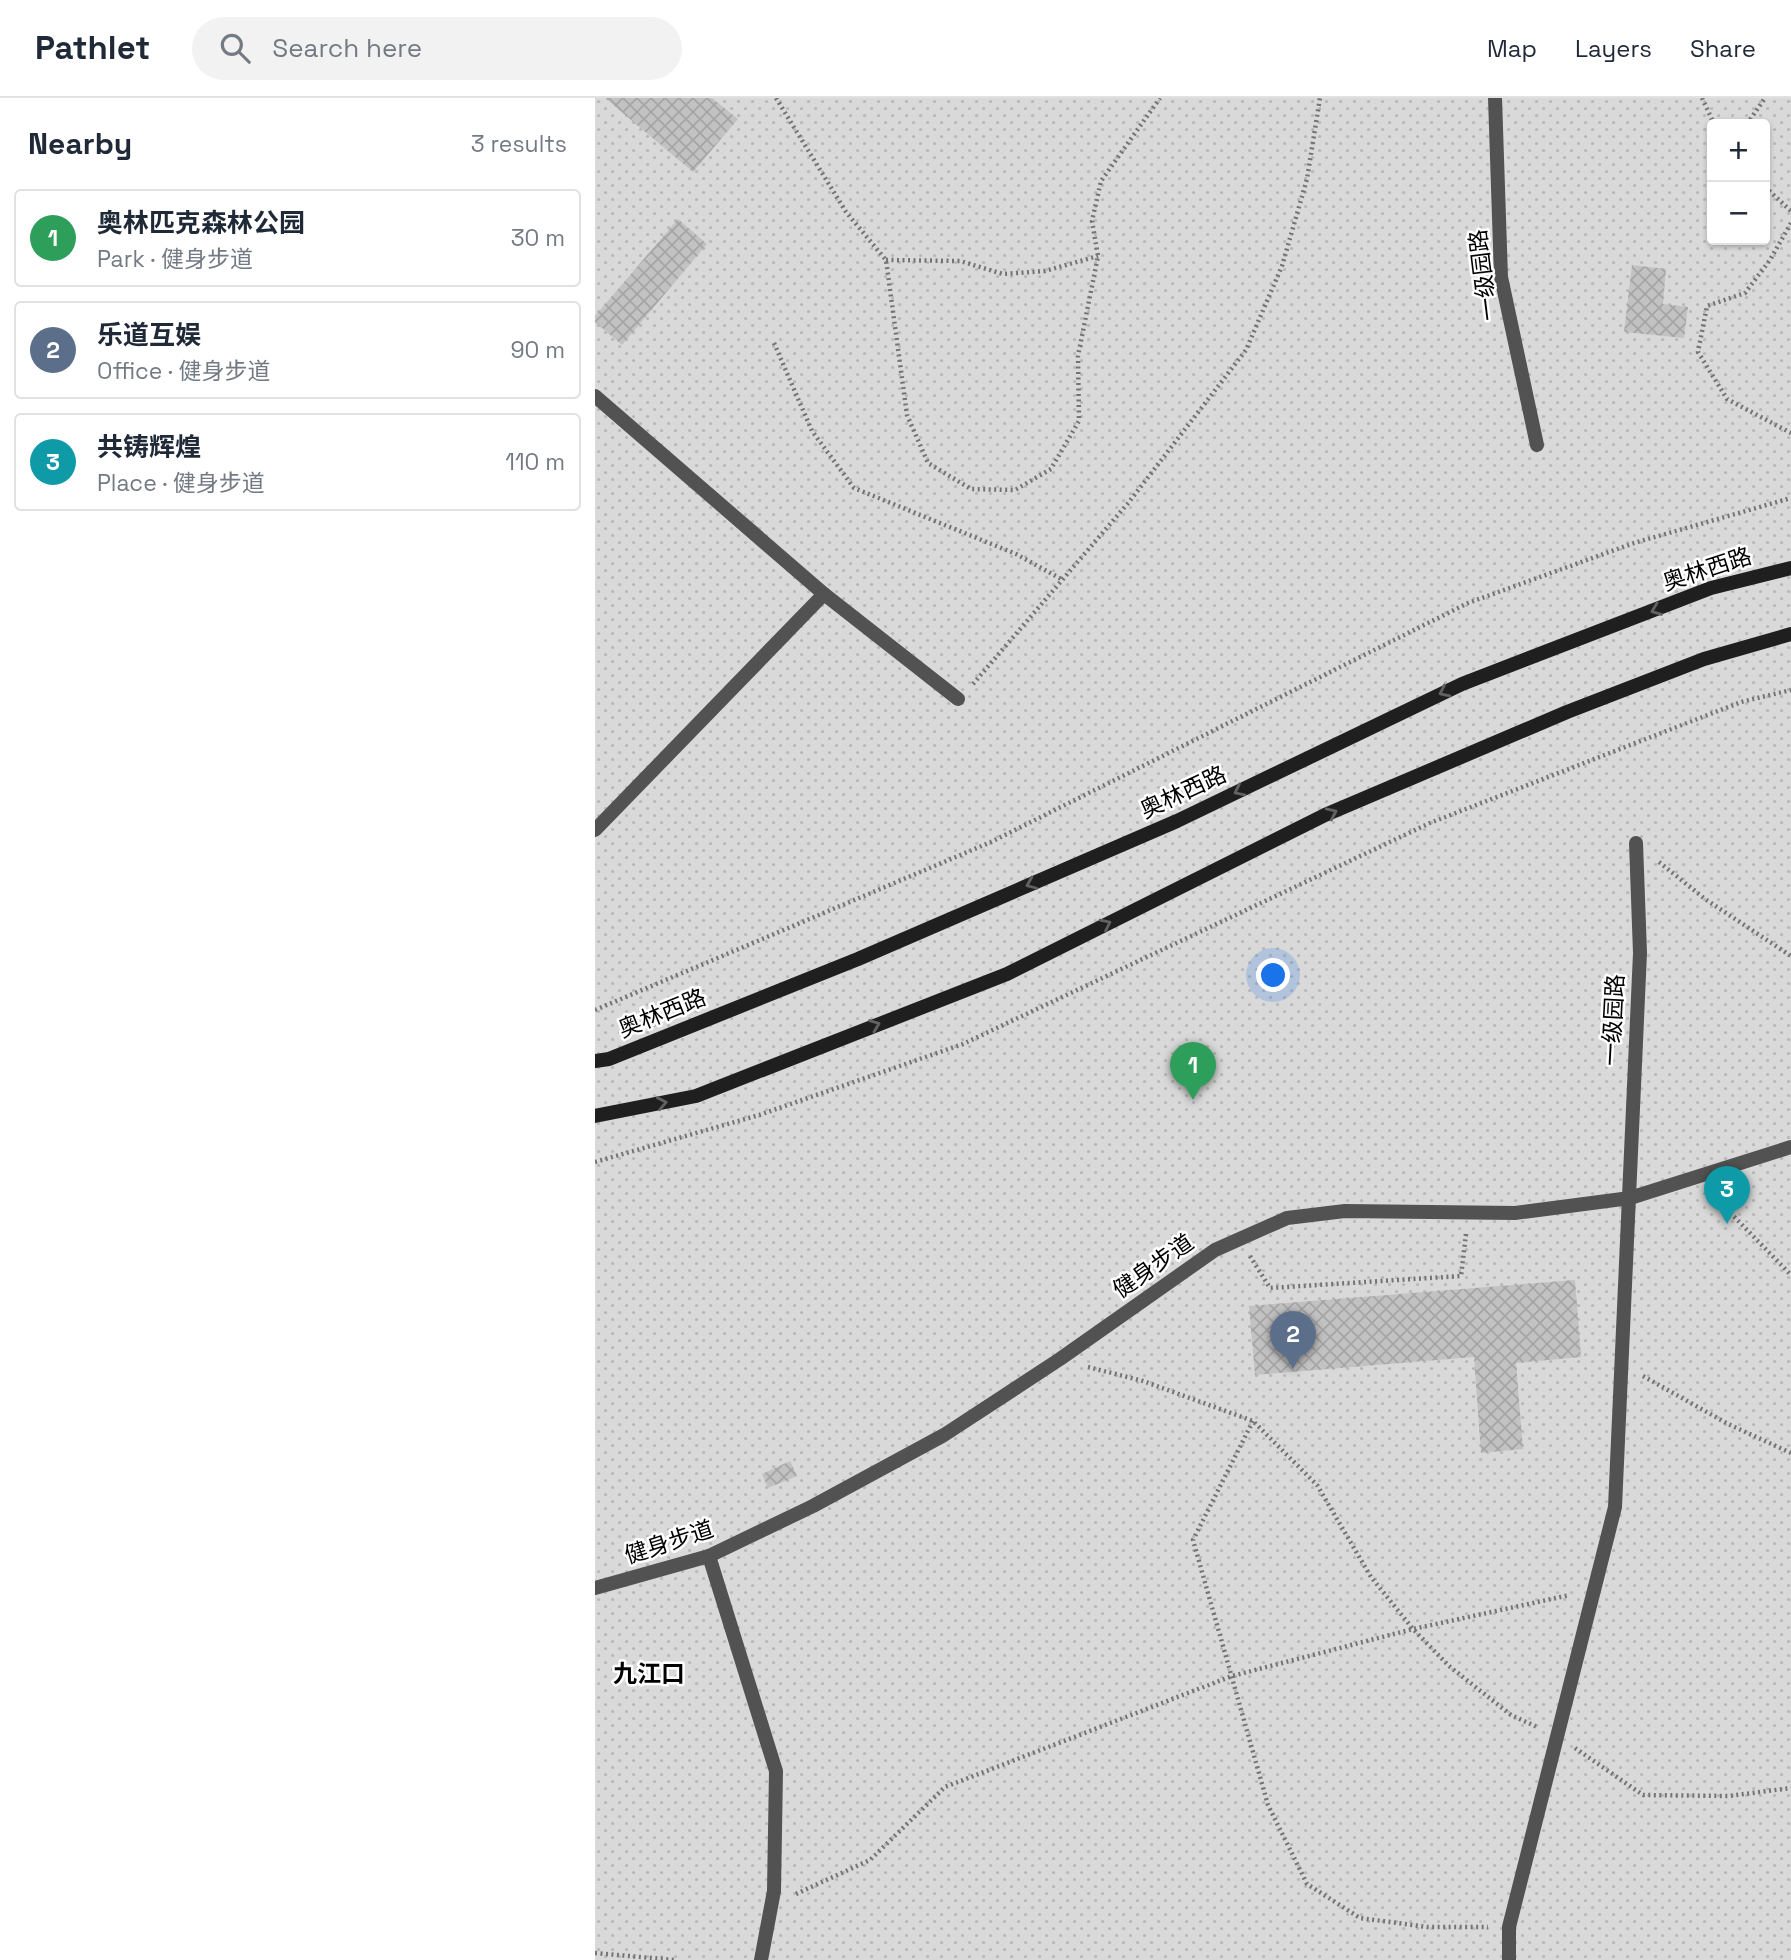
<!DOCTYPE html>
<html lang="en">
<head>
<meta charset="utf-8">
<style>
  body { margin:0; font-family:"Space Grotesk","Noto Sans SC",sans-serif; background:#f2f2f3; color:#1f2937 }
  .controls { position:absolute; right:21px; top:21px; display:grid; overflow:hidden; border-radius:7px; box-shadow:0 2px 5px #0004 }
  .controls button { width:63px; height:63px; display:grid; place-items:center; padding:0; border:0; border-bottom:2px solid #e0e1e3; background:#fff; color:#1f2937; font:35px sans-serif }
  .you { position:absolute; left:679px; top:878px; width:24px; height:24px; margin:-18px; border:5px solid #fff; border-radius:50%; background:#1a73e8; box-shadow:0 0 0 10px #1a73e833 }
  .badge { display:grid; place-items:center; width:46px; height:46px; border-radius:50%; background:#d93025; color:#fff; font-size:23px; font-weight:700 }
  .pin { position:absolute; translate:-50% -58px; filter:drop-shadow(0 2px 4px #0008) }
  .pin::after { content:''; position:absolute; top:37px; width:24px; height:21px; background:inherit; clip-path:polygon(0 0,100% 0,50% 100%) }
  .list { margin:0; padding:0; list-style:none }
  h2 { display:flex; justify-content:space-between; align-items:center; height:91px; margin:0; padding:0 28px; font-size:30px }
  h2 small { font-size:23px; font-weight:400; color:#747a83 }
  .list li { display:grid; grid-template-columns:46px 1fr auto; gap:21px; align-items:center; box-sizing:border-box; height:98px; margin:0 14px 14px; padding:0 14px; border:2px solid #e0e1e3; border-radius:7px }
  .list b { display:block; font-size:26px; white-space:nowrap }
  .list p { margin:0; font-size:23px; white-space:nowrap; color:#747a83 }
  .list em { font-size:23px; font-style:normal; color:#747a83 }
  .icon { flex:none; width:38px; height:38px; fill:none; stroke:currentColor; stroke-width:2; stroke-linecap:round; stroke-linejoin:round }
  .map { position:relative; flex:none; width:1196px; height:1862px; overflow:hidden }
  header { display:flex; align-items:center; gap:42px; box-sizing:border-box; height:98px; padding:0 35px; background:#fff; border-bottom:2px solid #e0e1e3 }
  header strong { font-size:33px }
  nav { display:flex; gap:38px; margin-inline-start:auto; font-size:24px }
  .search { width:490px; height:63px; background:#f2f2f3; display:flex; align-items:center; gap:18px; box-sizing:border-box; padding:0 24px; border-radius:38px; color:#747a83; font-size:26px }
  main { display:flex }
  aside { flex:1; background:#fff }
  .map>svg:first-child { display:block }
  .park { fill:url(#park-dots); fill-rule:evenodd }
  .building { fill:url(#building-cross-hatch) }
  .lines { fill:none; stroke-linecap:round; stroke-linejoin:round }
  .path { stroke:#747474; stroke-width:4.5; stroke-dasharray:2 3.5; stroke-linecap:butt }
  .lane { stroke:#525252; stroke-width:14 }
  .street { stroke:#525252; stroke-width:14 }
  .secondary { stroke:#1f1f1f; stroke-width:14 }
  .oneway { stroke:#626262 }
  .labels { text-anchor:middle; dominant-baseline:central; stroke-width:5; stroke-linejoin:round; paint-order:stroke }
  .street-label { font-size:23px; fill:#000; stroke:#fff }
  .neighbourhood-label { font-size:24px; font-weight:bold; fill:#000; stroke:#fff }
</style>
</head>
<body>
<header>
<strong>Pathlet</strong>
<div class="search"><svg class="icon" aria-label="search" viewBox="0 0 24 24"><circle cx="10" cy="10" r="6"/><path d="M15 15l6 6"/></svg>Search here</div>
<nav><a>Map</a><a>Layers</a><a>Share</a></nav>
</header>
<main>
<aside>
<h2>Nearby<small>3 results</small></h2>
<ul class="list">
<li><span class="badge" style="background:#2e9e5b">1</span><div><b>奥林匹克森林公园</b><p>Park · 健身步道</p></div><em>30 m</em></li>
<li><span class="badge" style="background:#5c6f8a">2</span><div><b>乐道互娱</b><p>Office · 健身步道</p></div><em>90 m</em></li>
<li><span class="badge" style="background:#0f9aa8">3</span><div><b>共铸辉煌</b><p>Place · 健身步道</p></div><em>110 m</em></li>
</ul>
</aside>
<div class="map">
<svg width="1196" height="1862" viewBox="0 0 1196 1862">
  <defs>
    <pattern id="park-dots" width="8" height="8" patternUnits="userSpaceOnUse" patternTransform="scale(1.75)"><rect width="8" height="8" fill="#d9d9d9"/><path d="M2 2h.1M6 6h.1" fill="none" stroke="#b8b8b8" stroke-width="1.8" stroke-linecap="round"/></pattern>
    <pattern id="building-cross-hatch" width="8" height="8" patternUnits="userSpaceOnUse" patternTransform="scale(1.75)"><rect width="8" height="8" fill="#c2c2c2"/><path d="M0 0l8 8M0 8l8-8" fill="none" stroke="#a5a5a5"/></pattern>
  </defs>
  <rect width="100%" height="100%" fill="#fff"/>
  <path class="park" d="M0,0H1196V1862H0ZM1117,26H1170V142H1117Z"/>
  <g class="building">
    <polygon points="10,0 117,0 143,21 98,74"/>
    <polygon points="83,121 112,146 27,247 0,224 0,218"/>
    <polygon points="1037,167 1071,171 1068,206 1093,209 1089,240 1029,234"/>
    <polygon points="980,1182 986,1259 921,1265 928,1351 886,1355 879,1259 660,1277 654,1208"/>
    <polygon points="195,1363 202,1378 173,1390 167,1376"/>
  </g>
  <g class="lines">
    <g class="path">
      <polyline points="181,0 251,114 291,162 312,317 333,365 376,391 420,392 456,371 484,323 483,258 503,158 497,123 506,83 565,0"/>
      <polyline points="1107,0 1119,26"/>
      <polyline points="1152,26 1170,0"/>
      <polyline points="1170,89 1196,113"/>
      <polyline points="1196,125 1175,162 1150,195 1112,208 1103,254 1132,301 1196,335"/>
      <polyline points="291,162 365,163 408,176 450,173 503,158"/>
      <polyline points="179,245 217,333 259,390 421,456 468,482"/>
      <polyline points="378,586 534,404 651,252 687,168 712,81 725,0"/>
      <polyline points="1064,764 1110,801 1196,858"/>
      <polyline points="0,912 396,744 873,505 1039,445 1196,400"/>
      <polyline points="0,1064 164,1017 368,946 835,725 1146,604 1196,592"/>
      <polyline points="1116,1095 1196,1177"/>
      <polyline points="655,1158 675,1190 866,1178 871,1136"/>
      <polyline points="493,1269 548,1283 658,1323 722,1387 776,1479 818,1531 854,1568 916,1617 942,1629"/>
      <polyline points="1048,1278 1133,1326 1196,1355"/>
      <polyline points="658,1323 598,1442 673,1707 712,1786 765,1820 832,1829 893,1829"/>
      <polyline points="980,1650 1048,1697 1134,1698 1196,1690"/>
      <polyline points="201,1796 275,1762 350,1689 637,1578 818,1531 975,1497"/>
      <polyline points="0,1855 79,1862"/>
    </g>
    <g class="lane">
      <polyline points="0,298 229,496"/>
      <polyline points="0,732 229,496 363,601"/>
    </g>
    <g class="street">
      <polyline points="900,0 906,179 942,347"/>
      <polyline points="114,1458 181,1673 179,1793 166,1862"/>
      <polyline points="0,1490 114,1458 218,1408 349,1337 465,1261 620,1152 692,1120 750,1113 920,1115 1035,1100 1196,1049"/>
      <polyline points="914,1862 914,1829 1020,1409 1045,855 1041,745"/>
    </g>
    <g class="secondary">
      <polyline points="0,963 14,961 263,861 582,723 867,586 1116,490 1196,470"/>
      <polyline points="0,1018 101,998 412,876 730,717 972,614 1109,561 1196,536"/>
    </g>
  </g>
  <defs><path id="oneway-chevron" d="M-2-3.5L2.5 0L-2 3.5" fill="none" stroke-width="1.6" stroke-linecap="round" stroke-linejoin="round" transform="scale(1.75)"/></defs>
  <g class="oneway">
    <use href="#oneway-chevron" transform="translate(1061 512) rotate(159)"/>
    <use href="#oneway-chevron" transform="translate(849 594) rotate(154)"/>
    <use href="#oneway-chevron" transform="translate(644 693) rotate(154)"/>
    <use href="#oneway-chevron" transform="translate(737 715) rotate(-24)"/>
    <use href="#oneway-chevron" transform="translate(436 786) rotate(157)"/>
    <use href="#oneway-chevron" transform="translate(511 826) rotate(-26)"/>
    <use href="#oneway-chevron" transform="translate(280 927) rotate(-21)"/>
    <use href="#oneway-chevron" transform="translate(67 1005) rotate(-11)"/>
  </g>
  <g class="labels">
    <g class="street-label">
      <text transform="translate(888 177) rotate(-97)">一级园路</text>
      <text transform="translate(1112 471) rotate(-18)">奥林西路</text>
      <text transform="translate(588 694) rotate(-25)">奥林西路</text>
      <text transform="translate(67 915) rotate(-22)">奥林西路</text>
      <text transform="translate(1018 922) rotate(-87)">一级园路</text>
      <text transform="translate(558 1168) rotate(-35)">健身步道</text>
      <text transform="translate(74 1444) rotate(-18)">健身步道</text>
    </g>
    <g class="neighbourhood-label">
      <text x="54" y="1575">九江口</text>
    </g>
  </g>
</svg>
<div class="controls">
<button>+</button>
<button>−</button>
</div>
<div class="you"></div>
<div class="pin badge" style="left:598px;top:1002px;background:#2e9e5b">1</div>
<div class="pin badge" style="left:698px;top:1271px;background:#5c6f8a">2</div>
<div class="pin badge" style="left:1132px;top:1126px;background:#0f9aa8">3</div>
</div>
</main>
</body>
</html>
